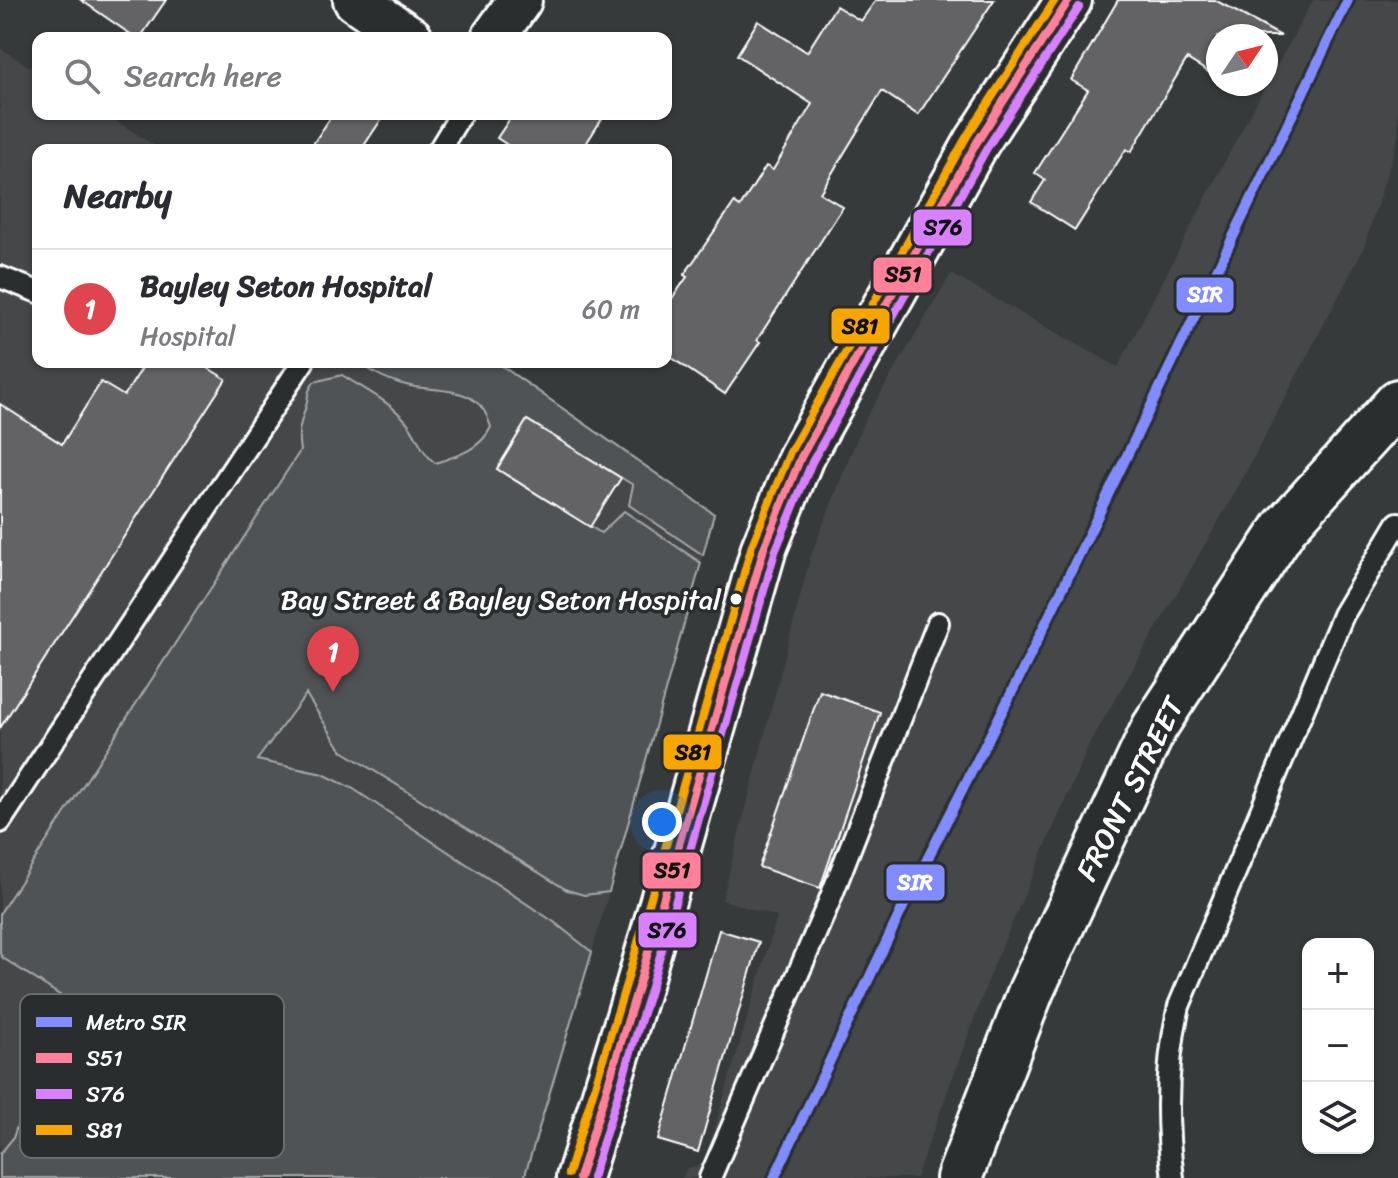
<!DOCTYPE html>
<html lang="en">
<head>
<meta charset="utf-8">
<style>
  body { margin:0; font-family:Sriracha,sans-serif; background:#f7f7f7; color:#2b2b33 }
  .controls { position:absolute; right:24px; bottom:24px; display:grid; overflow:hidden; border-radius:16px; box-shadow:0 2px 6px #0004 }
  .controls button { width:72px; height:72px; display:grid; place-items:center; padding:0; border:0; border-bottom:2px solid #e1e1e2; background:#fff; color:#2b2b33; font:40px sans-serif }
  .compass { position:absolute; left:1206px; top:24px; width:72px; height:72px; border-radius:50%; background:#fff; box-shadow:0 2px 6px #0004; rotate:55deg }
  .you { position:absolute; left:662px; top:822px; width:28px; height:28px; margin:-20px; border:6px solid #fff; border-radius:50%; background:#1a73e8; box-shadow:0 0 0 12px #1a73e833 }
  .badge { display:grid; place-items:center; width:52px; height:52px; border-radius:50%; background:#d93025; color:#fff; font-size:26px; font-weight:700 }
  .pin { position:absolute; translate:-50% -66px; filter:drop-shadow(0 2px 4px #0008) }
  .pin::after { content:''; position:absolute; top:42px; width:28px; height:24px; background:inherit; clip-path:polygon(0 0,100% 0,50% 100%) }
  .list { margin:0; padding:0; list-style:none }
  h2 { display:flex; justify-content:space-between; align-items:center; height:104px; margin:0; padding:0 32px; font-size:34px }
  h2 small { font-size:26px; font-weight:400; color:#7c7c81 }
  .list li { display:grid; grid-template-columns:52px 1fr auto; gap:24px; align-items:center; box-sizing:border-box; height:120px; padding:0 32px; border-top:2px solid #e1e1e2 }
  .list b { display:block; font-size:30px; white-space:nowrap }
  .list p { margin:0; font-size:26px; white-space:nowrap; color:#7c7c81 }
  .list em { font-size:26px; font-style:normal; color:#7c7c81 }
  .icon { flex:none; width:44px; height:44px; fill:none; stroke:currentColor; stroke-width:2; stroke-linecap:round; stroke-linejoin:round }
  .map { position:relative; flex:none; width:1398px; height:1178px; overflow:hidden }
  .search { position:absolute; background:#fff; box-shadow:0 2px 6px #0004; left:32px; top:32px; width:640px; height:88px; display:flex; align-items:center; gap:20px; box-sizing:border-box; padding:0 28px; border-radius:16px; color:#7c7c81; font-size:30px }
  .panel { position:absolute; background:#fff; box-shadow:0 2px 6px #0004; left:32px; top:144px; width:640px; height:224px; border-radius:16px }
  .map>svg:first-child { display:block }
  .built { fill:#444748 }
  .green { fill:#505354; stroke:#a8a9aa; stroke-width:2 }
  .building { fill:#636465; stroke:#fff; stroke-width:2 }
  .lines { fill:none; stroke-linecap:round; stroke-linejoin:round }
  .lane-casing { stroke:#fff; stroke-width:26 }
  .street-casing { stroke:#fff; stroke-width:48 }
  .secondary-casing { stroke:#fff; stroke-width:50 }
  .lane { stroke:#2a2d2e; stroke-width:20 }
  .street { stroke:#2a2d2e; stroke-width:42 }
  .secondary { stroke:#2a2d2e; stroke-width:44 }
  .bus-1-casing { stroke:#2a2d2e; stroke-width:14 }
  .bus-2-casing { stroke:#2a2d2e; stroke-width:14 }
  .bus-3-casing { stroke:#2a2d2e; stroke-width:14 }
  .bus-1 { stroke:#ff8098; stroke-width:8 }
  .bus-2 { stroke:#d880ff; stroke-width:8 }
  .bus-3 { stroke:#f7a600; stroke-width:8 }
  .metro-1-casing { stroke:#2a2d2e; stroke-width:16 }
  .metro-1 { stroke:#808cff; stroke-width:10 }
  .bus-dot { fill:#fff; stroke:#2a2d2e; stroke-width:3 }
  .labels { text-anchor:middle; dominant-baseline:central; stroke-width:7; stroke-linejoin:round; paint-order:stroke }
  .bus-label { font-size:28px; fill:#fff; stroke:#2a2d2e; text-anchor:end }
  .street-label { font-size:30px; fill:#fff; stroke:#2a2d2e }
  .key { fill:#2a2d2e; stroke:#6a6c6d; stroke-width:2 }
  .key-label { font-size:22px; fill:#fff }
  .line-badge { stroke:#2a2d2e; stroke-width:3 }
  .badge-label { font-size:22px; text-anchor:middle; font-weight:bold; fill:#fff }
  .pale-badge-label { font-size:22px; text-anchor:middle; font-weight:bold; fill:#111 }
</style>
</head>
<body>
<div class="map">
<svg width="1398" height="1178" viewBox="0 0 1398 1178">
  <rect width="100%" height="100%" fill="#373a3b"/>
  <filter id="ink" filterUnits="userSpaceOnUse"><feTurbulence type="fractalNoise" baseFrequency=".0125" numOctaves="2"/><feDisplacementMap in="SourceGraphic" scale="16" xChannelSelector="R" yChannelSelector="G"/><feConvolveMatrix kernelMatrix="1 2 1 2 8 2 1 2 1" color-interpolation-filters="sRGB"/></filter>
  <g filter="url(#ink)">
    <g class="built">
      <polygon points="1313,0 1398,0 1398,138 1363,250 1235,493 1091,741 994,965 916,1178 682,1178 687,1168 704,1164 777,917 722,900 810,558 863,423 951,274 1118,367 1235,142"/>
      <polygon points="0,48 38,72 38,114 105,114 162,150 38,150 38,362 496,362 714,514 609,892 555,1082 524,1178 0,1178"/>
    </g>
    <path class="green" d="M359,362H496L714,514L703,555L629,505L633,485L528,420L497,469L601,533L624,511L701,563L609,892L584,895L567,890L342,751L306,694L257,760L323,774L352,788L554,922L592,952L524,1178H0V1154L13,1138L22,1111L27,1046L36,1033L65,1053L97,1044L140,1048L130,1024L66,999L3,958L0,954V913L300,451C297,430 300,426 306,406C309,395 306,393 314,382L342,375C364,389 389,401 406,421C418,435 420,451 435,463C458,456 481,449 491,427C487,417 485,408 475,401C460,389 434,390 415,387C394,383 375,375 359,362Z"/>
    <g class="building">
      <polygon points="81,0 166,0 140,38 136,38"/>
      <polygon points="876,0 994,0 918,115 882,91 820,193 843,207 757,340 760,342 725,394 666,354 666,307 687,277 684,275 734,203 740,207 766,166 773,170 812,104 737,55 758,21 807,52 836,6 861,21"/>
      <polygon points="1118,0 1215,0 1281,36 1218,36 1218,78 1187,59 1131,152 1126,149 1075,230 1031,202 1045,180 1035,173 1088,90 1071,80"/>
      <polygon points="333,114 385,114 361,150 309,150"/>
      <polygon points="513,114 605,114 582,150 515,150 497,138"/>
      <polygon points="146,362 198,362 226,379 0,728 0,404 62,444 101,382 124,396"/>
      <polygon points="527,420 621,478 590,527 497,469"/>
      <polygon points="820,691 880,712 820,888 759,867"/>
      <polygon points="719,930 759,942 698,1152 658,1140"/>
    </g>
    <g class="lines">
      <g class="lane-casing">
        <g id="lane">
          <polyline points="439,150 461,114"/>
          <polyline points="0,277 38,292"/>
          <polyline points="0,822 303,362"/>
          <polyline points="710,1178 829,902 938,623"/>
          <path d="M1173,1178C1165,1120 1166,1063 1179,1006L1343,615L1398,523"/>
        </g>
      </g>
      <g class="street-casing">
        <g id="street">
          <polyline points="355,0 411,38"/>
          <polyline points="493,38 520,0"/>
        </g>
      </g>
      <g class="secondary-casing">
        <g id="secondary">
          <polyline points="579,1178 639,984 764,548 801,457 977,142 1069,0"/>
          <polyline points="959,1178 1031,991 1154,728 1285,527 1398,402"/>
        </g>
      </g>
      <use href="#lane" class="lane"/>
      <use href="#street" class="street"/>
      <use href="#secondary" class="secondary"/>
      <g class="bus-1-casing">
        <polyline id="bus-1" points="579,1178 639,984 764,548 801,457 977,142 1069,0"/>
      </g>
      <g class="bus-2-casing">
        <polyline id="bus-2" points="592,1178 651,987 775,552 812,462 987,148 1079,7"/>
      </g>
      <g class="bus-3-casing">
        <polyline id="bus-3" points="568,1174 627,981 752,545 790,452 967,136 1055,0"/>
      </g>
      <use href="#bus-1" class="bus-1"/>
      <use href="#bus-2" class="bus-2"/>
      <use href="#bus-3" class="bus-3"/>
      <g class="metro-1-casing">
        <polyline id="metro-1" points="774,1178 904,905 1020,676 1348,0"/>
      </g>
      <use href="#metro-1" class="metro-1"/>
    </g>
  </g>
  <circle class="bus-dot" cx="736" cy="599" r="7"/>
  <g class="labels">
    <g class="bus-label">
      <text x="721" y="599">Bay Street &amp; Bayley Seton Hospital</text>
    </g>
    <g class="street-label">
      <text transform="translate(1130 789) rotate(-63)">FRONT STREET</text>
    </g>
  </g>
  <rect x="20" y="994" width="264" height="164" rx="12" class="key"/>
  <rect x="36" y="1017" width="36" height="10" fill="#808cff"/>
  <rect x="36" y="1053" width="36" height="10" fill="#ff8098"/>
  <rect x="36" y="1089" width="36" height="10" fill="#d880ff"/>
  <rect x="36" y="1125" width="36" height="10" fill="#f7a600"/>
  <g class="key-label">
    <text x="86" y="1030">Metro SIR</text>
    <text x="86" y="1066">S51</text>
    <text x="86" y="1102">S76</text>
    <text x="86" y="1138">S81</text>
  </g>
  <g class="line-badge">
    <rect x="912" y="208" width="61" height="39" rx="8" fill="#d880ff"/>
    <rect x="872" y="256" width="61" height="38" rx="8" fill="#ff8098"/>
    <rect x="1175" y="276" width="60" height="38" rx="8" fill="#808cff"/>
    <rect x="830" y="307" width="61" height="38" rx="8" fill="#f7a600"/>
    <rect x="662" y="733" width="61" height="38" rx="8" fill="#f7a600"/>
    <rect x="641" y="851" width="61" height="39" rx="8" fill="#ff8098"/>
    <rect x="885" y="863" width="61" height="39" rx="8" fill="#808cff"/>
    <rect x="637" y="911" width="61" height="38" rx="8" fill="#d880ff"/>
  </g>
  <g class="badge-label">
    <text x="1205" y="302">SIR</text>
    <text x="915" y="890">SIR</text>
  </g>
  <g class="pale-badge-label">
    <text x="943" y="235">S76</text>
    <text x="903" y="282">S51</text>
    <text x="860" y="334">S81</text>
    <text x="693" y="760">S81</text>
    <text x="672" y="878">S51</text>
    <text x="667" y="938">S76</text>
  </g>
</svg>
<div class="controls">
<button>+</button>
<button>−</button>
<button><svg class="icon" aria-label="layers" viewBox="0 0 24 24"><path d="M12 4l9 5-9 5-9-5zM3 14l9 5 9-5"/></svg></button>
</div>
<svg class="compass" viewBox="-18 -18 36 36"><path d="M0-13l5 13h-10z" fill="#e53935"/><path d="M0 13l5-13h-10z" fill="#7c7c81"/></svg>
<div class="you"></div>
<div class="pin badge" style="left:333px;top:692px;background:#e0444e">1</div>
<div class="search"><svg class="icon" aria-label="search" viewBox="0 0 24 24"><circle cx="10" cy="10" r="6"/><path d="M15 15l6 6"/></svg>Search here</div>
<section class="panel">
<h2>Nearby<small></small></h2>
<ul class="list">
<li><span class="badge" style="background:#e0444e">1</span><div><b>Bayley Seton Hospital</b><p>Hospital</p></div><em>60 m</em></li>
</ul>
</section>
</div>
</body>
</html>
